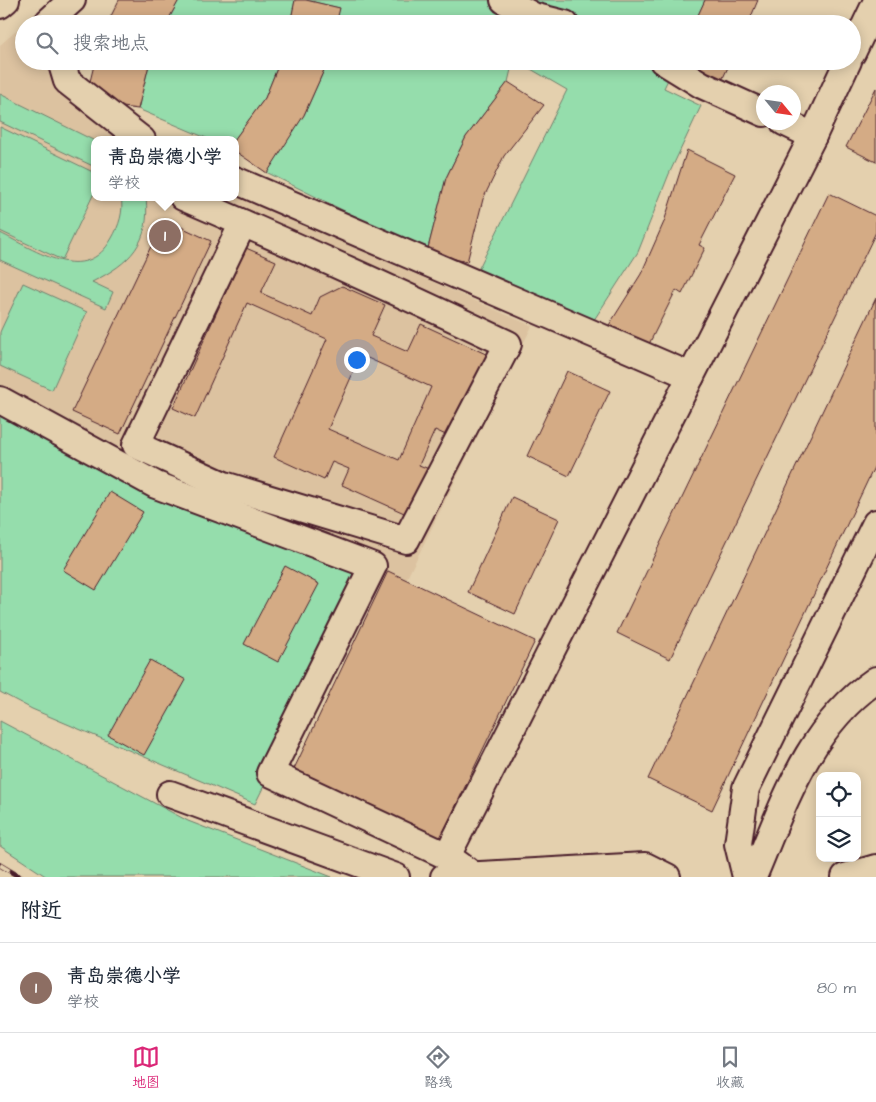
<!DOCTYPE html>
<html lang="zh">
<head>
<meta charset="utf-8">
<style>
  body { margin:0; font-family:"Architects Daughter","LXGW WenKai TC",sans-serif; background:#f2f2f3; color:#1f2937 }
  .controls { position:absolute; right:15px; bottom:15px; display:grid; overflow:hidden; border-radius:10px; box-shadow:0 2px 12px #0003 }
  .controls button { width:45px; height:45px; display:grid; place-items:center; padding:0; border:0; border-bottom:1px solid #e0e1e3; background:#fff; color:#1f2937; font:25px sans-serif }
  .compass { position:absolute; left:756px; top:85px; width:45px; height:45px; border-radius:50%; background:#fff; box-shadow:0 2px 12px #0003; rotate:119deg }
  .you { position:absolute; left:356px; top:359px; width:18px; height:18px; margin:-12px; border:4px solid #fff; border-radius:50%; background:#1a73e8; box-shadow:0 0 0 8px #1a73e833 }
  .badge { display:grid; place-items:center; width:32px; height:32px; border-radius:50%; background:#db2777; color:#fff; font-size:16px; font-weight:700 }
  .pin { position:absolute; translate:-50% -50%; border:2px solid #fff; box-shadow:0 1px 5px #0006 }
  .popup { position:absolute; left:91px; top:136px; width:148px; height:65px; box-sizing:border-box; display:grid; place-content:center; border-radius:10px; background:#fff; filter:drop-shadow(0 1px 4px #0005); font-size:16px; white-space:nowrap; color:#747a83 }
  .popup b { font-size:19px; color:#1f2937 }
  .popup::after { content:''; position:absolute; left:50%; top:100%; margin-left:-10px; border:10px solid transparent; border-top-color:#fff }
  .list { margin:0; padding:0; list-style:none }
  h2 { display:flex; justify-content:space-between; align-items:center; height:65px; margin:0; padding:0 20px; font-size:21px }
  h2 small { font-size:16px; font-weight:400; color:#747a83 }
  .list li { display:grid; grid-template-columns:32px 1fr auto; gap:15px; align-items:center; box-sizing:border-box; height:90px; padding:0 20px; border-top:1px solid #e0e1e3 }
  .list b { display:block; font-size:19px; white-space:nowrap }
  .list p { margin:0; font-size:16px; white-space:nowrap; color:#747a83 }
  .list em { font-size:16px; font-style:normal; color:#747a83 }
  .icon { flex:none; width:28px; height:28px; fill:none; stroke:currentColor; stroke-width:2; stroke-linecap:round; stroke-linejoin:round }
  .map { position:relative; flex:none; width:876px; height:877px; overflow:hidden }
  .search { position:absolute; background:#fff; box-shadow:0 2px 12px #0003; left:15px; right:15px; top:15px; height:55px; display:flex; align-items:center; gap:12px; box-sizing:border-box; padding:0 18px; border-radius:28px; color:#747a83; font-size:19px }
  .sheet { height:155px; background:#fff }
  nav { display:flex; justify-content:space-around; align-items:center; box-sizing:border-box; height:70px; border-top:1px solid #e0e1e3; background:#fff; font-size:14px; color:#747a83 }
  nav a { display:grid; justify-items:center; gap:2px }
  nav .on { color:#db2777 }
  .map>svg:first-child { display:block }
  .built { fill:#dcc2a0 }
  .green { fill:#95ddac; stroke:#707e6c }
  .building { fill:#d4ab85; stroke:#4a1f2b; fill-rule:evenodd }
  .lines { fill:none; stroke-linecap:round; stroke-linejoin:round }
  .minor-casing { stroke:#4a1f2b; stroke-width:30 }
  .minor { stroke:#e4d0ae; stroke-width:26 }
  .rail-casing { stroke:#4a1f2b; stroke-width:5.5 }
  .rail { stroke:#e4d0ae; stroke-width:4; stroke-dasharray:11; stroke-linecap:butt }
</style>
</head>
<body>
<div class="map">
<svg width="876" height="877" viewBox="0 0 876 877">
  <rect width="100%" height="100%" fill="#e4d0ae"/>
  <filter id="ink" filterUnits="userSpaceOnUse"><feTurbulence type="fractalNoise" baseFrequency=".02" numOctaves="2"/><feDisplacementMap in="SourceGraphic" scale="10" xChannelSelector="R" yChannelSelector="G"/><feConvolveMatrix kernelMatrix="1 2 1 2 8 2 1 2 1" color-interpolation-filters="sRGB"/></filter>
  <g filter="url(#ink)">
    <polygon class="built" points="24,24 24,61 48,61 62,96 119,140 95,140 95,197 235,197 235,194 532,326 406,580 156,473 0,385 0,45"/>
    <g class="green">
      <polygon points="179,0 295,0 290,24 166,24"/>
      <polygon points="306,0 705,0 694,24 336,24 339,8"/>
      <polygon points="150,61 280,61 265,98 234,140 211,140 138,109"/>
      <polygon points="328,61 513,61 508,82 466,137 446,178 427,252 264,171 304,115"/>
      <polygon points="517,61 677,61 664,88 701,106 669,174 638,252 592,323 478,270 567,90"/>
      <polygon points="0,94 95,141 95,167 0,122"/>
      <polygon points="0,127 95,173 95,191 62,260 0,231"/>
      <path d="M121,197H146C151,243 130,263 92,282L113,292L106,308L0,260V233C36,250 85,287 112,238C119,226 124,211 121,197Z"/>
      <polygon points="23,283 87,312 52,390 0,366 0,332"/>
      <polygon points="0,385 156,473 373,566 255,804 32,709 0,692"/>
      <polygon points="0,721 188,821 332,877 47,877 0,846"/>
    </g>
    <g class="building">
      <polygon points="119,0 179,0 166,24 107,24"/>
      <polygon points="295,0 306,0 340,8 336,24 290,24"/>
      <polygon points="705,0 758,0 748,24 694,24"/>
      <polygon points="95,61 150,61 138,109 85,102"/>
      <polygon points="280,61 328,61 304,115 267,173 235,151 234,140 265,98"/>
      <polygon points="681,61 731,61 722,80"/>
      <polygon points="508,82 544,105 504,156 483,199 467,262 427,252 446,178 466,137"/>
      <polygon points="876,88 876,162 846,147"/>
      <polygon points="687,150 735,174 699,245 705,248 682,294 676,290 641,360 601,338 641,274 664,222"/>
      <polygon points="829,193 876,216 876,232 670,659 617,633"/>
      <polygon points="164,219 211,241 120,434 72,412"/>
      <path d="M246,248L276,261L261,293L312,316L320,297L342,286L385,305L371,336L408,352L421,324L488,355L450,437L435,430L419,465L434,471L413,517L342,485L349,469L332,462L324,480L274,457L327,339L247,303L195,418L173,408ZM361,355L431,387L399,460L328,429Z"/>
      <polygon points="876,298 876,463 712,810 648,779"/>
      <polygon points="567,371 610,391 569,476 527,456"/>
      <polygon points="110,492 143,512 96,590 63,570"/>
      <polygon points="512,497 559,519 515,614 468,592"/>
      <polygon points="285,566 319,584 278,662 244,644"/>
      <polygon points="388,571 535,641 439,841 293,771"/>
      <polygon points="150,660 186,680 144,755 108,735"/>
    </g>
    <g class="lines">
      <g class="minor-casing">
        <g id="minor">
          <polyline points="504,0 533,16 565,24"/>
          <polyline points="0,5 6,0"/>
          <polyline points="49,24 48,22 72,0"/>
          <polyline points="852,53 876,3"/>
          <polyline points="61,61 67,81 142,140"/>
          <polyline points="663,61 702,85 764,113"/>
          <polyline points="784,122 813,136"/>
          <polyline points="235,180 691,376"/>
          <path d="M183,197C292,244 401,293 508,344L406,540L224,485L136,445L243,223"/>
          <polyline points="0,400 156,485 373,566 270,773 447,856 473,875"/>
          <polyline points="170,794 396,877"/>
          <polyline points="447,856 813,136 848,61"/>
          <polyline points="444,877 645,866 667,877"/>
          <polyline points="746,877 738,844 746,788 876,523"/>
          <path d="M753,877C784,804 808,727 876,680"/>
          <polyline points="845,877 876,868"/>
        </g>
      </g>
      <use href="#minor" class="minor"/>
      <g class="rail-casing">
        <polyline id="rail" points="0,865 20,877"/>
      </g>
      <use href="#rail" class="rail"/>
    </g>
  </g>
</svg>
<div class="controls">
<button><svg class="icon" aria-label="locate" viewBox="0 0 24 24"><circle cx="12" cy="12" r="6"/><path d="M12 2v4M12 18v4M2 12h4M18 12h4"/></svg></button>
<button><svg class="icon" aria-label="layers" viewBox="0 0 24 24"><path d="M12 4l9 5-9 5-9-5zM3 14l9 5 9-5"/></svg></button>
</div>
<svg class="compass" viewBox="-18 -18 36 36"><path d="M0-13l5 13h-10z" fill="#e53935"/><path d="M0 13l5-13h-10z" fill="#747a83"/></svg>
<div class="you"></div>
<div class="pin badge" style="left:165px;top:236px;background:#8d6e63">1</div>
<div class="popup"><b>青岛崇德小学</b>学校</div>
<div class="search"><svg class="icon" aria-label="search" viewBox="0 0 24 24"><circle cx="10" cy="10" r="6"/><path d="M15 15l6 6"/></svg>搜索地点</div>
</div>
<section class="sheet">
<h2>附近<small></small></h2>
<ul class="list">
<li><span class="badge" style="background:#8d6e63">1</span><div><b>青岛崇德小学</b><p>学校</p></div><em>80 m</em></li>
</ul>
</section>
<nav>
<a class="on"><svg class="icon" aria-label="map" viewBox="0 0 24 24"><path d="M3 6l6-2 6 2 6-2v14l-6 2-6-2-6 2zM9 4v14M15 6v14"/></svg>地图</a>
<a><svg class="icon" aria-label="directions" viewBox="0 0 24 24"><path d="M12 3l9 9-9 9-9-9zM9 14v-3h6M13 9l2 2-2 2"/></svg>路线</a>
<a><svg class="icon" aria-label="saved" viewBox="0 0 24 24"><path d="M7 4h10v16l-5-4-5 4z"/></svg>收藏</a>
</nav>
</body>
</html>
